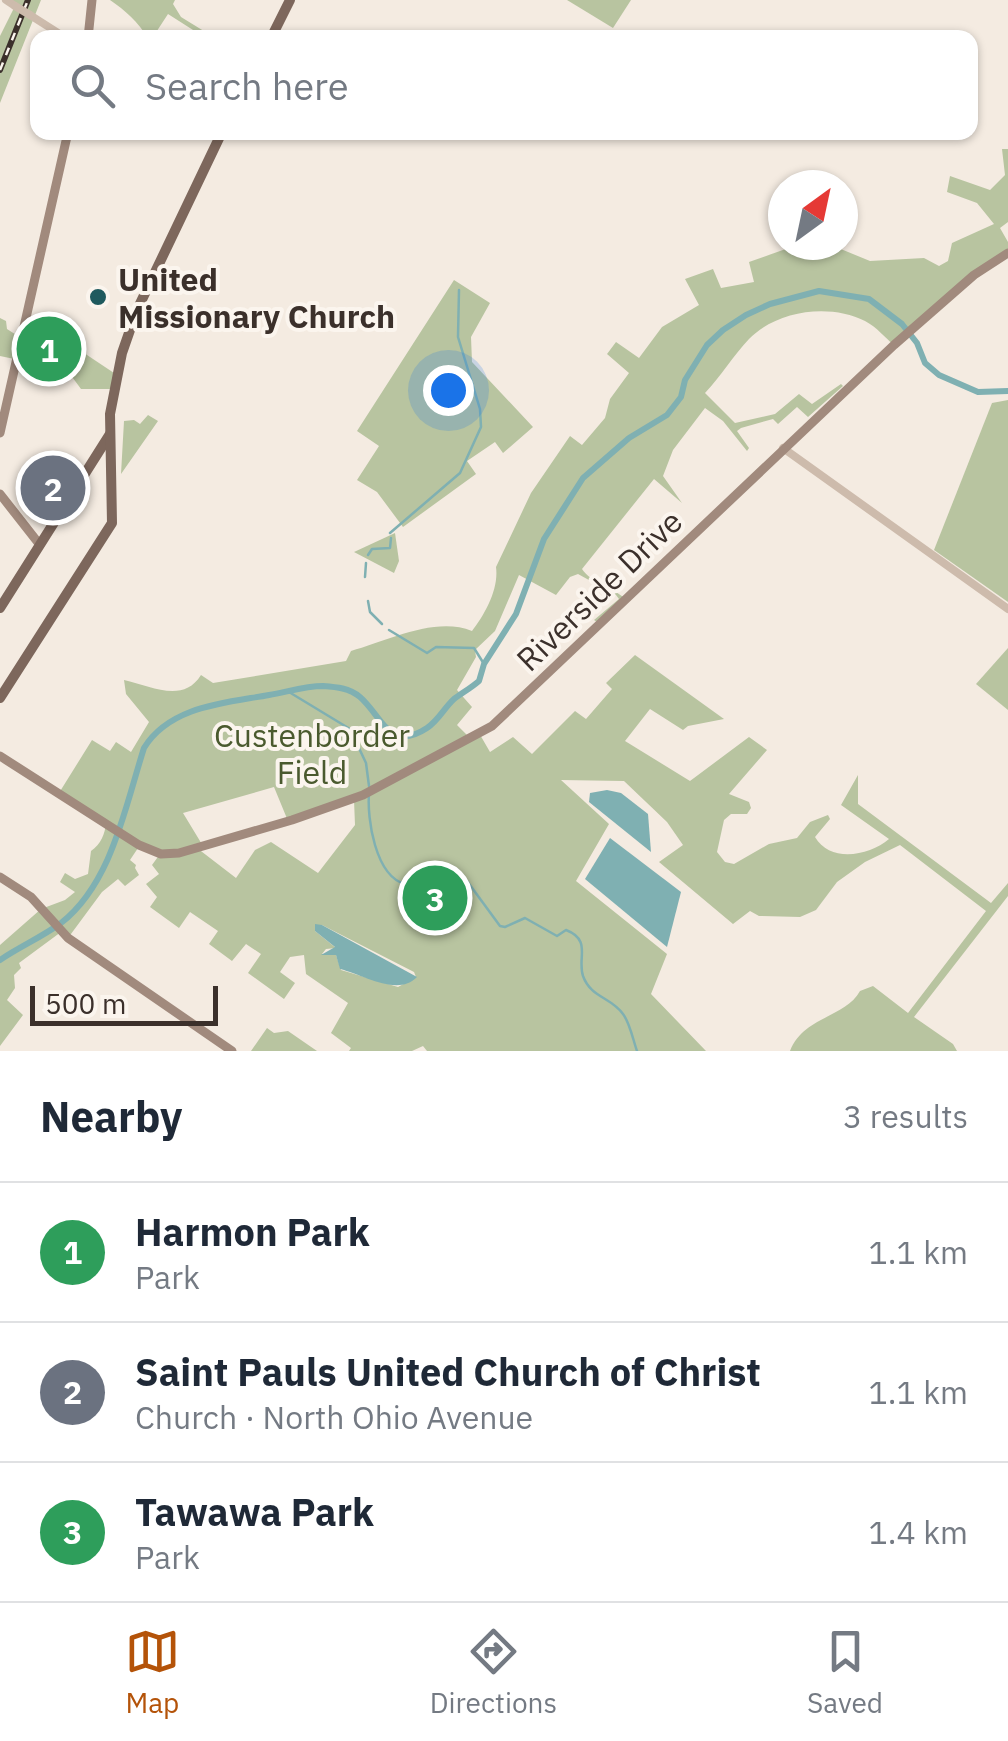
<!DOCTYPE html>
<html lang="en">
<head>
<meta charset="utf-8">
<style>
  body { margin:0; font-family:"IBM Plex Sans",sans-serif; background:#f6f6f7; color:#1f2937 }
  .compass { position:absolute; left:768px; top:170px; width:90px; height:90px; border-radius:50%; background:#fff; box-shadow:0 2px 8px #0004; rotate:33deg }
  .scale { position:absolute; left:30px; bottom:25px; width:188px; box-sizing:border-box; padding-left:10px; border:5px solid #3b302b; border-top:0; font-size:28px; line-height:35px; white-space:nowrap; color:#3b302b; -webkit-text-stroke:8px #fbf5ee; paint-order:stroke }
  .you { position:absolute; left:448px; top:390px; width:35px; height:35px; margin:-25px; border:8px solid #fff; border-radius:50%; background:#1a73e8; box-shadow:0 0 0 15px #1a73e833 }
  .badge { display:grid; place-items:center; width:65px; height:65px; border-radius:50%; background:#b45309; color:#fff; font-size:32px; font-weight:700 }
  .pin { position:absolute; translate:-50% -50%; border:5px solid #fff; box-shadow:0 2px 10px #0006 }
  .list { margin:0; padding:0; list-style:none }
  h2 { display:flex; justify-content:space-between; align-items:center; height:130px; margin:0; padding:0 40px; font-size:42px }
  h2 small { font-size:32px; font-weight:400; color:#747a83 }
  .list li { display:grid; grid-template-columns:65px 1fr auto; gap:30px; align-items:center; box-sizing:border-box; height:140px; padding:0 40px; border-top:2px solid #e0e1e3 }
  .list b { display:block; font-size:38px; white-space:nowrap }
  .list p { margin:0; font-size:32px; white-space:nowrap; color:#747a83 }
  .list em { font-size:32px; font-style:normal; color:#747a83 }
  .icon { flex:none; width:55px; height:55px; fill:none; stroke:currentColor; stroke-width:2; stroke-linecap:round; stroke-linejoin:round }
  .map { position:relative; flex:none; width:1008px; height:1051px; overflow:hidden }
  .search { position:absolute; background:#fff; box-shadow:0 2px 8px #0004; left:30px; right:30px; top:30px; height:110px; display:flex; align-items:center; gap:25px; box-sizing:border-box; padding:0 35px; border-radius:20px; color:#747a83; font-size:38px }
  .sheet { height:550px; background:#fff }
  nav { display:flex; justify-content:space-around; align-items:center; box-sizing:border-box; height:140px; border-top:2px solid #e0e1e3; background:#fff; font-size:28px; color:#747a83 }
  nav a { display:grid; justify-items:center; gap:5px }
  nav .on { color:#b45309 }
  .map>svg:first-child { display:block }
  .green { fill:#b8c4a0; fill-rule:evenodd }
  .water { fill:#7fb0b2 }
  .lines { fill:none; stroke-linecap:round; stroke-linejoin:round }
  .stream { stroke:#7fb0b2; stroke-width:2.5 }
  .river { stroke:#7fb0b2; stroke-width:6 }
  .tertiary { stroke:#cdbbac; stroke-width:8 }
  .secondary { stroke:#a18a7d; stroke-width:9 }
  .primary { stroke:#7d675c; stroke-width:10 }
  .rail-casing { stroke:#3b302b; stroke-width:6 }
  .rail { stroke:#fbf5ee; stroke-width:2.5; stroke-dasharray:8; stroke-linecap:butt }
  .tertiary-bridge { stroke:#cdbbac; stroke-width:8 }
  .poi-dot { fill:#1f5a5e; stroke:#fbf5ee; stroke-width:4 }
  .labels { text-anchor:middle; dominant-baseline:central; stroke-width:8; stroke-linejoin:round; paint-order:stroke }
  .poi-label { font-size:32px; font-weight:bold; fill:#3b302b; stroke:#fbf5ee; text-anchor:start }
  .street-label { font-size:32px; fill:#3b302b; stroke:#fbf5ee }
  .park-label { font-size:32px; fill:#4a5a2e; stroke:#fbf5ee }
</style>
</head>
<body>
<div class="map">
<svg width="1008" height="1051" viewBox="0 0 1008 1051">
  <rect width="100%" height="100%" fill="#f4ebe1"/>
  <g class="green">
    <polygon points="6,0 41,0 0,103 0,36 15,6"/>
    <path d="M110,0H175L173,4L181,17L207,33L204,37L168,14L153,37H147C139,23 125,10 110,0Z"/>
    <polygon points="567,0 631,0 613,28"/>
    <path d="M1002,149H1008V222L1000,228L1008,242V253L992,263L894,345C884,337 878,328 865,321C830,303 777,310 749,339C733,356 721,376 705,393L735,423L775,414L799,394L812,404L841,384L843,386L808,417L797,407L778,424L773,419L741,428L737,431L749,448L747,451L723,421L705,408L673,450L663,476L682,503L654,479L582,569C591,583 613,588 626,599L600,624L594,620L619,599L616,595L578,574L570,577L556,595L519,575L495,631L475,650L476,657L457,690L472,707L457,725L470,738L479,733L490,752L513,737L532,754L575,711L586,719L612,689L606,683L635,655L724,719L688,726L683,730L650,709L625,741L690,781L749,737L767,750L729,794L749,802L751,808L747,814H731L724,820L717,852L725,862L734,864L769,844L797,838L810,822L828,815L830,819L815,837C830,863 869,856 889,839L841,805L858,775V804L991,903L1008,883V896L914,1017L953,1044L957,1051H790C804,1016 845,1018 860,991L873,986L908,1013L986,911L900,845L865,862L837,882L816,910L800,917L759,916L750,911L733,924L659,862L683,845L667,822L624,781L561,780L609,824L576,881L667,954L651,994L706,1051H427L423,1046L412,1051H349L351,1048L331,1033L348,1003L306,974L304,955L290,957L280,972L295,983L284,999L248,973L261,954L246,944L232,961L209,944L218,931L190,912L179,928L150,907L157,897L146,884L159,874L152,865L160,854L140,845L130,860L136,865L135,868L139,875L125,886L118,879L102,892L68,938L61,932L19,963L21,968L14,975L15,988L7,1000L23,1015L0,1046V945L41,909L65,900L75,892L60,882L65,873L75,879L88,874L91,851C101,844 105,834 106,823L59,793L92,740L110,751L116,742L131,752L149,722L126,694L124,680C151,686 183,704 201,675L213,683L346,661L351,651C387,641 435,616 472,631C485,614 499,589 496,567L531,493L570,436L582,445L605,418L610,399L629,373L607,354L616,342L639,358L662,327L699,305L685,279L713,269L721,288L754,282L749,262L797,245H831L870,261L924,258L939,266L948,261L952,243L994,224L977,203L947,192L950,176L990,190L1005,175ZM274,787L288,821L354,800L355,825L318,873L271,842L255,850L236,878L197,848L203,846L183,813ZM322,925L414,972L416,977L398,987L341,970L336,955L322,954L326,949L336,948L315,931Z"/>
    <polygon points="454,280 490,303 471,337 472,362 533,427 503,453 495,442 467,461 476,474 403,527 377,492 357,480 379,446 357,431"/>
    <polygon points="27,315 117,375 114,389 81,389 67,370 0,356 0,318 6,321 7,329 21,338"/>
    <polygon points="1008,400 1008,602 934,550 992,403"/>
    <polygon points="148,415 158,421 121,474 124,421 134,420 140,424"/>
    <polygon points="395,533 399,561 394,573 354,552"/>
    <polygon points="1008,648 1008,710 976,684"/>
    <polygon points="267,1028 274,1033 288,1031 317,1051 251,1051"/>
  </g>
  <g class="water">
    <polygon points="607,790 621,793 648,814 651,852 589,802 590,793"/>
    <polygon points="610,838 681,892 667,947 585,879"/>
    <path d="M315,924L322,925L417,977C398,997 364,975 340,969L336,955H321L335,947L315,931Z"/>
  </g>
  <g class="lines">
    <g class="stream">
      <polyline points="390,533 460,473 481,427 480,409 458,337 459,290"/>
      <polyline points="368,555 372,549 390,548 391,538"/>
      <polyline points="365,577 366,563"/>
      <polyline points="368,601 370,612 382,624"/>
      <polyline points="389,630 427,653 436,647 474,648 484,664"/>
      <polyline points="289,692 350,729 366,763 369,786"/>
      <path d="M369,794C367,818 375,876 405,884C425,889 447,880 467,881L500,926L505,927L525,918L557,936L566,930C592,940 577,958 583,976C591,998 611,997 623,1014C630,1023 633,1040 637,1051"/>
    </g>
    <path class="river" d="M0,960C19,947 42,937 61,923C112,883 125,807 144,748C170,706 225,703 269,695C287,692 305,686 323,686C337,687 349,688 360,697C382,716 389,753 427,728C439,720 444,708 454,699C462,693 471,688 479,681L484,664L516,614L544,539L583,478L629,438L667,415L681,397L685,380L707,345L723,330L746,315L770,304L819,291L869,299L902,324L917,343L925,363L939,375L978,392L1008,391"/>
    <g class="tertiary">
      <polyline points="6,0 15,6"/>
      <polyline points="30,15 66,38"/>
      <polyline points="783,448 1008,609"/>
    </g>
    <g class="secondary">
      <polyline points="88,38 92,0"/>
      <polyline points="0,433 68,132"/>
      <polyline points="0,494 40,545"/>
      <polyline points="0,756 139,845 161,854 179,853 292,820 363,795 492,726 894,345 974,275 1008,253"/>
      <polyline points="0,877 31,897 68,938 232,1051"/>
    </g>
    <g class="primary">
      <polyline points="271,38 290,0"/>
      <polyline points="0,608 110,434"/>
      <polyline points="0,698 112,523 110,414 122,353 137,310 222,132"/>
    </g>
    <g class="rail-casing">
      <polyline id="rail" points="0,70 28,0"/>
    </g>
    <use href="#rail" class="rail"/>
    <polyline class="tertiary-bridge" points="15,6 30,15"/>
  </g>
  <circle class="poi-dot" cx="98" cy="297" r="10"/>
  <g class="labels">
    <g class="poi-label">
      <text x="118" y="279">United<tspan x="118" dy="37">Missionary Church</tspan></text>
    </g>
    <g class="street-label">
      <text transform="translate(599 590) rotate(-44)">Riverside Drive</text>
    </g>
    <g class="park-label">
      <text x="312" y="735">Custenborder<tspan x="312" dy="37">Field</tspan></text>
    </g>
  </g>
</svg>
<svg class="compass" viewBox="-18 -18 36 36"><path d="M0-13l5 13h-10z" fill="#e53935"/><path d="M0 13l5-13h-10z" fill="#747a83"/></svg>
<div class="scale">500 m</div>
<div class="you"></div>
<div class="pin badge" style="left:49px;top:349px;background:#2e9e5b">1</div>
<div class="pin badge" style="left:53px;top:488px;background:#6b7280">2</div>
<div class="pin badge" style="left:435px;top:898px;background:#2e9e5b">3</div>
<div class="search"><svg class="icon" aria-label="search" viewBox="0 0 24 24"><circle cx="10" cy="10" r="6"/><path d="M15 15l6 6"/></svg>Search here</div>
</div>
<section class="sheet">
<h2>Nearby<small>3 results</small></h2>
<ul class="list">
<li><span class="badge" style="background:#2e9e5b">1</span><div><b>Harmon Park</b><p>Park</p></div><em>1.1 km</em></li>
<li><span class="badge" style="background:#6b7280">2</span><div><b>Saint Pauls United Church of Christ</b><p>Church · North Ohio Avenue</p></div><em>1.1 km</em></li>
<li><span class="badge" style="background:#2e9e5b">3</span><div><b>Tawawa Park</b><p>Park</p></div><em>1.4 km</em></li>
</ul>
</section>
<nav>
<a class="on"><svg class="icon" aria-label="map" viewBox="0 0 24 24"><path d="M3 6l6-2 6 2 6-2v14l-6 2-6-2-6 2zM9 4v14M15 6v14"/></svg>Map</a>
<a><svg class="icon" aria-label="directions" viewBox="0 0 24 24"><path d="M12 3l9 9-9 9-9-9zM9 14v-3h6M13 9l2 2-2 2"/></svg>Directions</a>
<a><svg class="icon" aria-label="saved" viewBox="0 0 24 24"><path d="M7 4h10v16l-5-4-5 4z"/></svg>Saved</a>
</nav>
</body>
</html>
